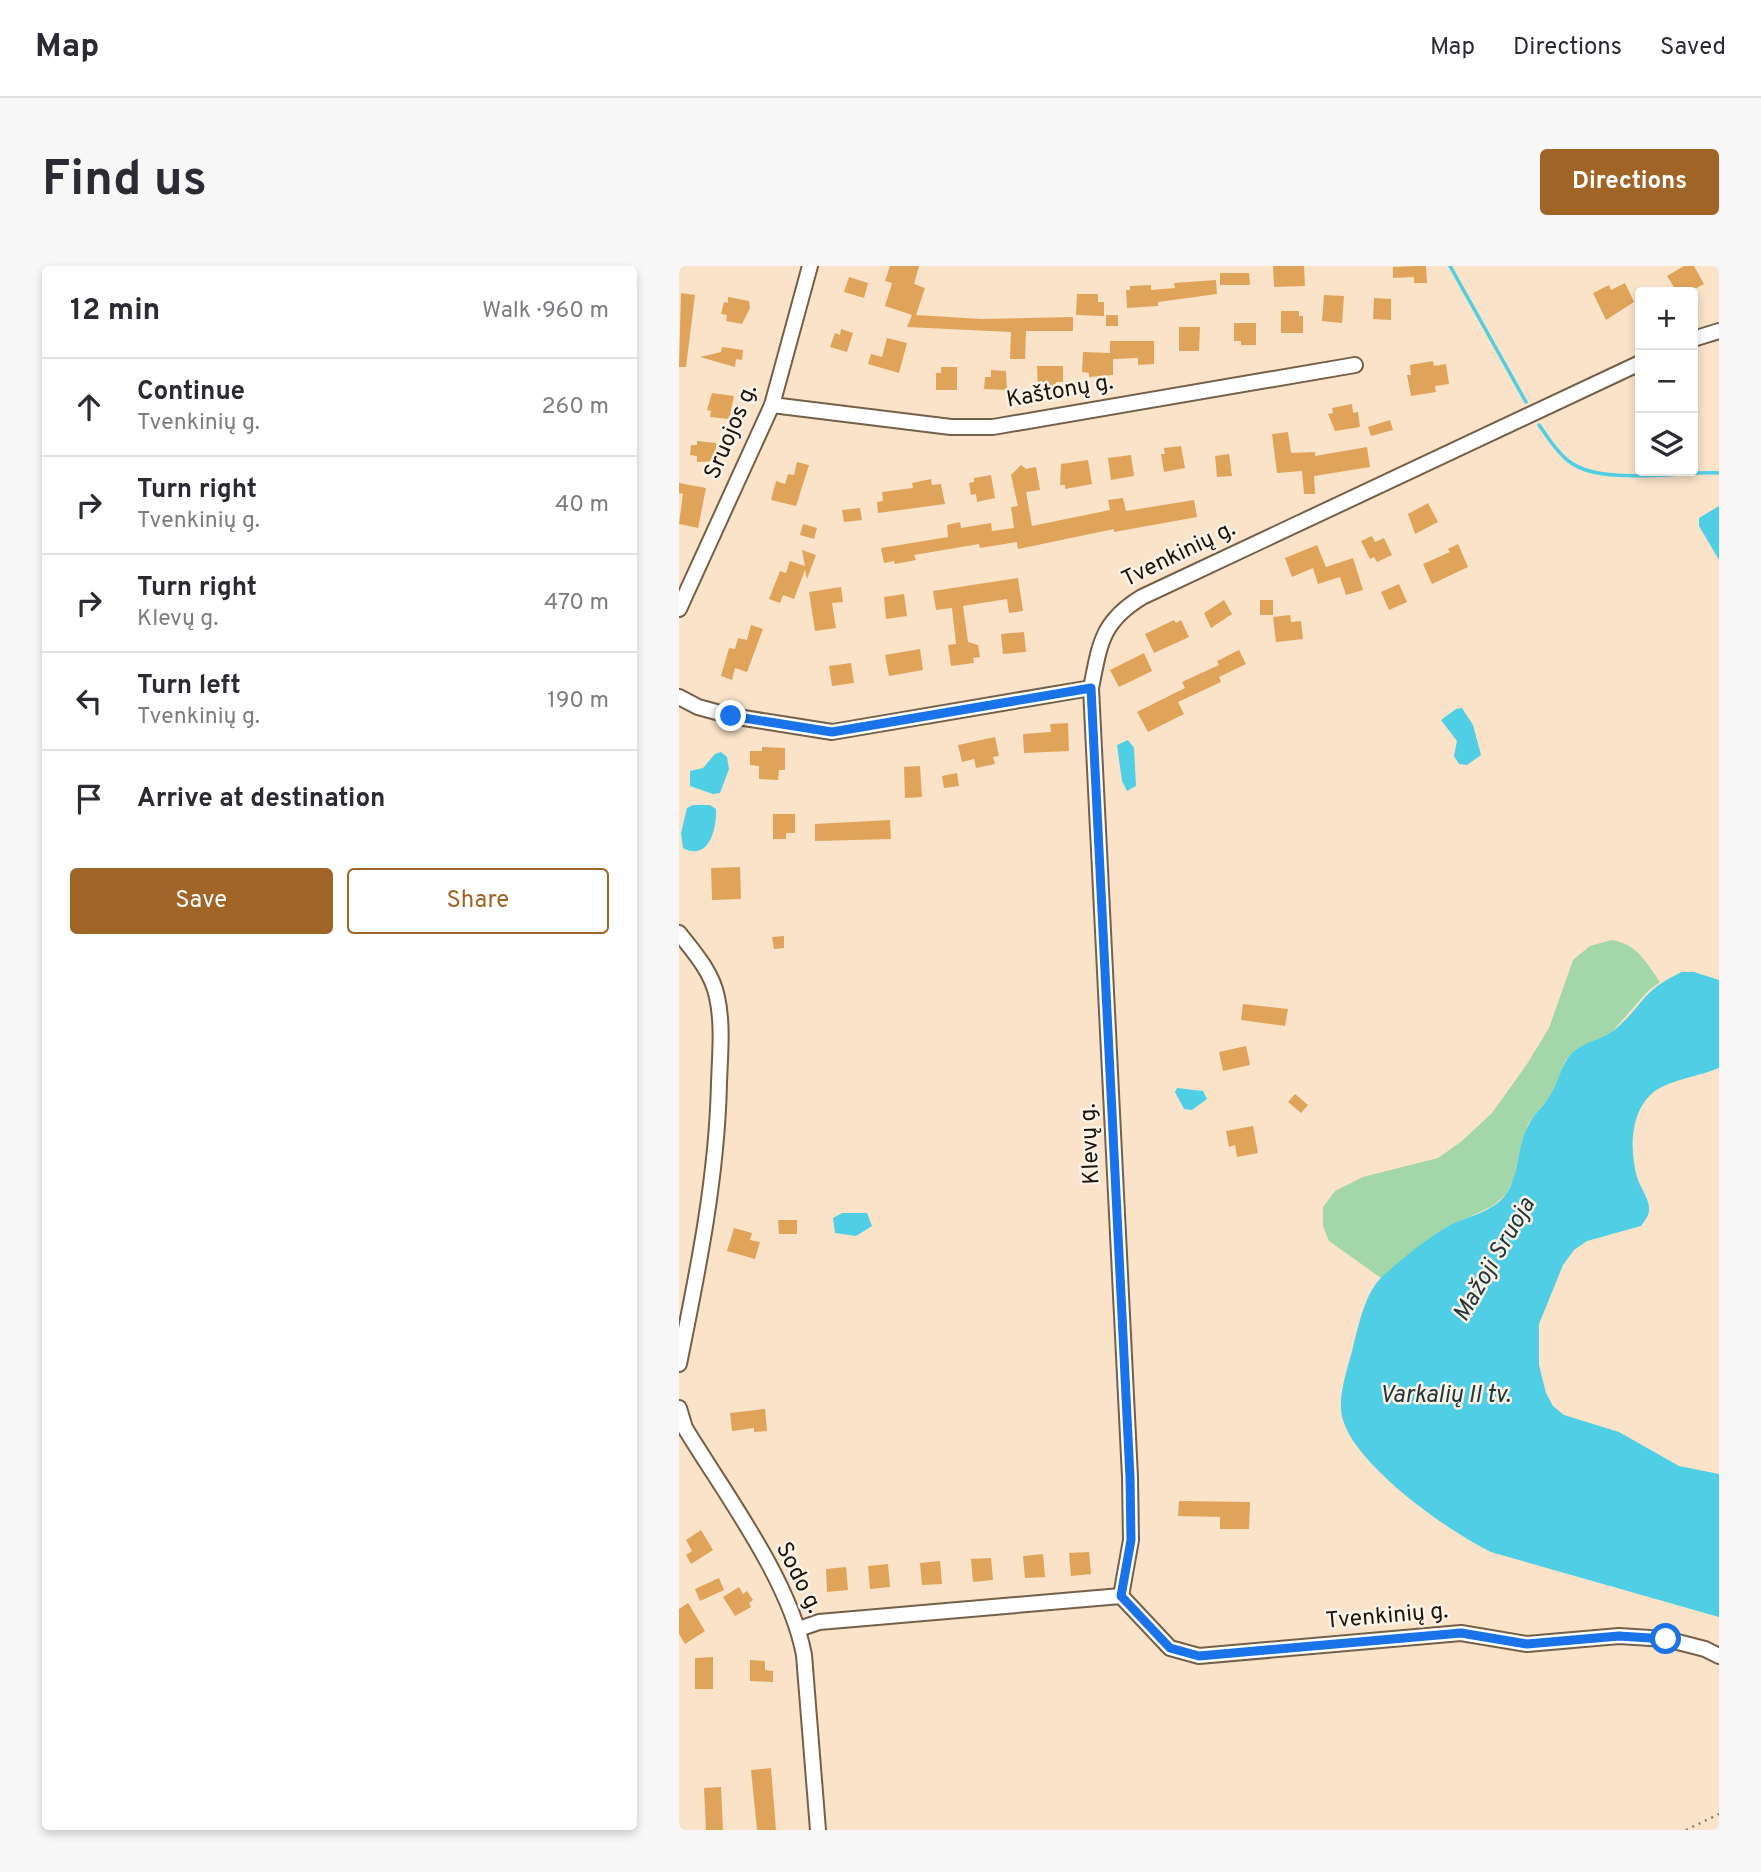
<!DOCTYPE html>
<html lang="en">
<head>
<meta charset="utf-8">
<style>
  body { margin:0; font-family:Overpass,sans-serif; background:#f7f7f7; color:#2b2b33 }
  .controls { position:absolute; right:21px; top:21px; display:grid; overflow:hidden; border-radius:7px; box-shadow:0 4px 10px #0003 }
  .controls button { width:63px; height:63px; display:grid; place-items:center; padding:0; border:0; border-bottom:2px solid #e1e1e2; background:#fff; color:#2b2b33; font:35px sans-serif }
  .stop { position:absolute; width:21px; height:21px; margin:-16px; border:5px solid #1a73e8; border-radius:50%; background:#fff }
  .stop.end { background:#1a73e8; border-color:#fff; box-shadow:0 2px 7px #0008 }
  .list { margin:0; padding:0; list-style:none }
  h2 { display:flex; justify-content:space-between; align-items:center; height:91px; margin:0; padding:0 28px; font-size:30px }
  h2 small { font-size:23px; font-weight:400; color:#7c7c81 }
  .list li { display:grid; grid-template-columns:46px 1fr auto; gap:21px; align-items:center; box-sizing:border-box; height:98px; padding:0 28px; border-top:2px solid #e1e1e2 }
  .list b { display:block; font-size:26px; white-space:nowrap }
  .list p { margin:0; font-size:23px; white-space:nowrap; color:#7c7c81 }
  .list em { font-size:23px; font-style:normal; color:#7c7c81 }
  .actions { display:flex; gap:14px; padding:21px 28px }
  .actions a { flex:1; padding:16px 0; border:2px solid #a06427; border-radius:7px; text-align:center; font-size:24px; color:#a06427 }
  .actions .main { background:#a06427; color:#fff }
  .icon { flex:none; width:38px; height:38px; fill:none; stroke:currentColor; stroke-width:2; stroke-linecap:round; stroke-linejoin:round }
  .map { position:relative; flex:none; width:1040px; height:1564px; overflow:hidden; border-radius:7px }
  header { display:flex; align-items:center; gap:42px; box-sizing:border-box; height:98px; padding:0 35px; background:#fff; border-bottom:2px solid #e1e1e2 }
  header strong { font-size:33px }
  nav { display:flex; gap:38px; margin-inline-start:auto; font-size:24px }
  .intro { display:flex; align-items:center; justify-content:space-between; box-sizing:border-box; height:168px; padding:0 42px }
  h1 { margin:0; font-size:49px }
  .button { padding:18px 32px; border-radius:7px; background:#a06427; color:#fff; font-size:24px; font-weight:700 }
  main { display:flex; gap:42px; padding:0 42px }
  aside { flex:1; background:#fff; border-radius:7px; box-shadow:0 4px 10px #0003 }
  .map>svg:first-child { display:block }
  .green { fill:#a3d6a8 }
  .water { fill:#4fcee6 }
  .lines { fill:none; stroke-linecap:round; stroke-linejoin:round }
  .stream { stroke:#4fcee6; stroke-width:3.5 }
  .building { fill:#dfa45a }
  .minor-casing { stroke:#746049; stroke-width:18 }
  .path { stroke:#8c7d6b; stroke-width:2.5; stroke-dasharray:2 5; stroke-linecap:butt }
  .minor { stroke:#fff; stroke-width:14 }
  .route { stroke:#1a73e8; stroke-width:9 }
  .labels { text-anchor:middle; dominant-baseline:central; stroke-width:5; stroke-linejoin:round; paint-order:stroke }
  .street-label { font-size:23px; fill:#1b130a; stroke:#fcf3e8 }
  .water-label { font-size:24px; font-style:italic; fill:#20363b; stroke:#fcf3e8 }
</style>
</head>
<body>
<header>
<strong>Map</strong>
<nav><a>Map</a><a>Directions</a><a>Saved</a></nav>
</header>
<div class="intro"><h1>Find us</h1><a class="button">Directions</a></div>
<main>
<aside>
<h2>12 min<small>Walk · 960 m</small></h2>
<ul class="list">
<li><svg class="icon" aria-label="ahead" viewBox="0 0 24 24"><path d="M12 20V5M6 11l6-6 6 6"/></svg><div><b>Continue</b><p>Tvenkinių g.</p></div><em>260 m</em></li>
<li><svg class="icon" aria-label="right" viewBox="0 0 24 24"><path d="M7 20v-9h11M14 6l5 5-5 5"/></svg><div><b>Turn right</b><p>Tvenkinių g.</p></div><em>40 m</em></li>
<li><svg class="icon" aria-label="right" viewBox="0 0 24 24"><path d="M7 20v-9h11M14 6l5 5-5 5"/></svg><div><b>Turn right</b><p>Klevų g.</p></div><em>470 m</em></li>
<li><svg class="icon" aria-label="left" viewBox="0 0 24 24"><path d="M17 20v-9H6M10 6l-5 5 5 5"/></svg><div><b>Turn left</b><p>Tvenkinių g.</p></div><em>190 m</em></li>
<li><svg class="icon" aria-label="arrive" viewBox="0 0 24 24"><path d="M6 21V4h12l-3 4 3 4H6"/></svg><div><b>Arrive at destination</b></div></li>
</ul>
<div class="actions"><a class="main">Save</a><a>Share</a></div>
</aside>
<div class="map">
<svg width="1040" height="1564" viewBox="0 0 1040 1564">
  <rect width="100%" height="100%" fill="#fae3c9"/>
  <path class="green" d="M933,674C958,678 967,696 981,716L969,725L932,767L897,784L887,794L873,828L849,858L843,874L835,913L826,929L814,940L768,961L702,1012L650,975L644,960V941L656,925L684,911L759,892L783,875L813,847L848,798L870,762L894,694L911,680Z"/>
  <g class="water">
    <polygon points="1040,240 1040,294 1020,260 1020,252"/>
    <polygon points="783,442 794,459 802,489 788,499 780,498 775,490 778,475 762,454 777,443"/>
    <polygon points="449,474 455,482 457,520 448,525 443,515 438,479"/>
    <polygon points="42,486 48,491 50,503 41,527 34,528 11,520 11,505 24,502 36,488"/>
    <path d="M14,539H31L37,543C38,562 30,596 4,582L2,567L8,542Z"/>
    <path d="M1003,706H1015L1040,714V802C1021,810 996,813 979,823C951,841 950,882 958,911C961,921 969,931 970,941C971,949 966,954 962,960L908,975L895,984L884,999L860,1058V1099L867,1127L874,1140L885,1149L940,1166L1000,1200L1040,1208V1351L812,1286C769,1265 678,1201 664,1154C657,1132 669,1103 674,1081C680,1059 686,1025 705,1009C724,992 746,974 768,961C787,950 814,947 827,928C842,907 837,879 850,858C856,847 866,839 872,828C881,814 883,793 898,783C912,774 928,772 940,760C967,735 964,724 1003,706Z"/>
    <polygon points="498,822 524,825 528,833 513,844 505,843 496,826"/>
    <polygon points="163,947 188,947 193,960 177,970 156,967 154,952"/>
  </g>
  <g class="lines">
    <g class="stream">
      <polyline points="771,0 847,136"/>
      <path d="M860,159C869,171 878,187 891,196C922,220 1002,205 1040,207"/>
    </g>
  </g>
  <g class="building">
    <polygon points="211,0 240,0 235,18 246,22 237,49 302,53 394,51 394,65 347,65 346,93 331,93 332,66 228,61 233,49 206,40 213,17 206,15"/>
    <polygon points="594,0 625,0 626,20 595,21"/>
    <polygon points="736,0 747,0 748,17 735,17 735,11 714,12 714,1"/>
    <polygon points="1005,0 1015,0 1025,18 1010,26 998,26 988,10"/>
    <polygon points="541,7 570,7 571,19 541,19"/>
    <polygon points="170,11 189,17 185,32 165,26"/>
    <polygon points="537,14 538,28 479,36 479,40 448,42 447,24 451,24 451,20 472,19 472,24 496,22 495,17"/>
    <polygon points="946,17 955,36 927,54 914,27 930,19 932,24"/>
    <polygon points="2,27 16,29 7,101 0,101"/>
    <polygon points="398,28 419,28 419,36 425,36 425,50 397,49"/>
    <polygon points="645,29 665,30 663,57 643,55"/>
    <polygon points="49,31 70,35 71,42 63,58 47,55 48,49 42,48 45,36 49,37"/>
    <polygon points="695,32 712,33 712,54 694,53"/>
    <polygon points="602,45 620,45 620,50 624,50 624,67 602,67"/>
    <rect x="427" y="49" width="12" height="11"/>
    <polygon points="555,57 577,57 577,79 562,79 562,75 555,75"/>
    <polygon points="500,61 521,61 520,85 500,85"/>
    <polygon points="162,63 174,67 168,86 151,81 156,67 161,69"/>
    <polygon points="208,72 228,77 220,107 189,98 192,88 203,91"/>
    <polygon points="431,75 475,75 475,98 459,99 459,92 434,93 434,109 410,111 410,107 403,106 404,86 431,87"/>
    <polygon points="43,81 64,84 63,94 57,93 56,101 21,91 42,86"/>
    <polygon points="754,95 755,100 767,98 770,118 756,120 757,126 732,130 728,109 732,109 731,99"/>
    <polygon points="358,100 384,100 384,116 377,116 377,123 359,123"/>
    <polygon points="262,101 278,101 278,124 257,124 257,107 262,107"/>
    <polygon points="312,104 327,105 328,124 305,123 306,111 312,111"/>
    <polygon points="33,127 55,130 50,153 31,151 32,145 28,144"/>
    <polygon points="673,138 674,147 679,146 681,161 656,165 649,148 654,147 653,142"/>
    <polygon points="711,154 714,164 692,170 689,161"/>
    <polygon points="609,166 612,187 636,186 636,190 688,181 691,201 635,210 636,228 625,228 623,205 598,207 593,168"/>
    <polygon points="18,175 37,177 37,184 42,185 38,195 18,196 18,190 11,189 12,179 18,179"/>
    <polygon points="502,180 506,202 485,206 482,188 486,188 485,182"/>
    <polygon points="550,188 553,210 538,211 536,190"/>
    <polygon points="452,189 455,210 432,214 429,192"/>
    <polygon points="409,194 413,218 386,223 386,219 381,219 382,198"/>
    <polygon points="118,196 130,199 117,240 92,234 97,215 106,218 109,208 115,209"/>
    <polygon points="342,199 347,203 357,201 361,224 347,226 353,260 431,244 429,234 444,232 447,245 515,234 518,251 435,266 435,263 339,283 338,276 301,282 300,278 235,289 237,294 216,298 215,295 205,297 202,282 269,271 268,259 281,256 282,262 312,257 313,265 335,262 332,241 339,240 332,209"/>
    <polygon points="312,209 316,232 298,236 297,228 292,229 290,217 295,216 295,212"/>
    <polygon points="252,213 253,219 262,218 266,238 199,247 198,236 204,235 203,226 234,222 233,217"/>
    <polygon points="0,217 27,222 19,262 0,258 4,228 0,227"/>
    <polygon points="749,237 759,256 736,268 729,248"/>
    <polygon points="181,242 183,254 165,256 163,244"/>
    <polygon points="124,258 138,262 135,273 121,269"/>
    <polygon points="693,270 696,276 705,272 713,289 698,296 695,291 691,293 682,275"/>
    <polygon points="779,278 789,301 753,318 744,298 771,286 769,283"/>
    <polygon points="638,279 647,301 674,292 684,324 667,329 661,311 639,318 634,302 613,311 606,292"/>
    <polygon points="123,284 137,289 128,313 126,304 115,333 104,329 101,337 90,333 101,305 107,307 111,295 126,300"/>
    <polygon points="339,312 344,345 330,347 328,333 284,340 289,376 299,379 301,391 294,392 295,397 272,400 269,379 277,378 273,342 257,344 254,325"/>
    <polygon points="720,318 728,336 710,344 702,326"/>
    <polygon points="162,321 164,336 153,337 157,362 136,365 130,326"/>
    <polygon points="225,328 228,350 207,353 205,331"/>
    <polygon points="545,334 553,348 532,362 525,347"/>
    <rect x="581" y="334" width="13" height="15"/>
    <polygon points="611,349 612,356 622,355 624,373 597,376 594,351"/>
    <polygon points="495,354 497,357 502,354 510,371 475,387 466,368"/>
    <polygon points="72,359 84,363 68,406 56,402 53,414 42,410 50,382 56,383 59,372 68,374"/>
    <polygon points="345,366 347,386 324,388 322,368"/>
    <polygon points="241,383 244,404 210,410 206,389"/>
    <polygon points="560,384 567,398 540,411 542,416 499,436 505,448 469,466 458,446 506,422 503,416 540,399 538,395"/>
    <polygon points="465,387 473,405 440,421 431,404"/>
    <polygon points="172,397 175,417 153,420 150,400"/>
    <polygon points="389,457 390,485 345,487 344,468 372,466 371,458"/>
    <polygon points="316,471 320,490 314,491 316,498 297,502 295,493 283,496 279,479"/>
    <polygon points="83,481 106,482 106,504 100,504 99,514 80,513 80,500 71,499 71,485 83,485"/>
    <polygon points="241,500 243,531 226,532 225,501"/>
    <polygon points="278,507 280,520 265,522 263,510"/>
    <polygon points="94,548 116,548 116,567 107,567 107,573 94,573"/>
    <polygon points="211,554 212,573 136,575 136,558"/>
    <polygon points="61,601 62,633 33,634 32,602"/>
    <polygon points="105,670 105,682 95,683 93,671"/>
    <polygon points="564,738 609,743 606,760 562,754"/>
    <polygon points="567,780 571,799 544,805 540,786"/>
    <polygon points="616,828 629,839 622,847 609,836"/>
    <polygon points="574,860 579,887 558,891 556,879 550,881 547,865"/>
    <polygon points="99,954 118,954 118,968 100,968"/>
    <polygon points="55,962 73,967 71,974 81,976 76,993 48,985"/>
    <polygon points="86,1143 88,1165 75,1166 75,1162 53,1165 51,1147"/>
    <polygon points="500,1235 571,1236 570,1263 541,1263 541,1251 499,1250"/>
    <polygon points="22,1264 34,1284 12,1298 7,1289 13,1285 7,1274"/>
    <polygon points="410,1286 412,1308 392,1310 390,1287"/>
    <polygon points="364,1288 366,1311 346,1312 344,1290"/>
    <polygon points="312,1292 314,1314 294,1316 292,1293"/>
    <polygon points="261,1295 263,1318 243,1319 241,1297"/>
    <polygon points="209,1298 211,1321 191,1323 189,1300"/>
    <polygon points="167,1301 169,1324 148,1326 147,1303"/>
    <polygon points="40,1312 45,1324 21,1335 16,1323"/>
    <polygon points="60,1321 64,1328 68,1325 74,1334 70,1337 72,1341 56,1350 44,1331"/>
    <polygon points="9,1337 26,1365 6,1378 0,1368 0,1343"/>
    <polygon points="34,1391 34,1423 16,1423 16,1392"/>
    <polygon points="71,1394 86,1395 86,1404 94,1405 94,1416 71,1415"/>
    <polygon points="92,1502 97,1564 78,1564 72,1504"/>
    <polygon points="42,1521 44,1564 27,1564 25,1522"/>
  </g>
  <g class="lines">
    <g class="minor-casing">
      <g id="minor">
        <polyline points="1014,73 1040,65"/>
        <polyline points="93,139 272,161 314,161 676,99"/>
        <polyline points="0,343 93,139 131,0"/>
        <polyline points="412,422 451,1211 452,1274 442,1330"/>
        <path d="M0,431L19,441L52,450L153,466L412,422C421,378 422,356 463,331L961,97"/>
        <path d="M0,667C15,686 33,706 38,731C44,758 41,789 40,817C38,912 19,1004 0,1098"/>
        <path d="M0,1142L6,1162C46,1228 111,1314 125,1389L139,1564"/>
        <polyline points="442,1330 491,1382 520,1390 782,1367 848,1378 940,1370 987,1373 1026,1383 1040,1390"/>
        <polyline points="120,1363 140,1356 442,1330"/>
      </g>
    </g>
    <polyline class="path" points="1007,1564 1040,1548"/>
    <use href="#minor" class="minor"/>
  </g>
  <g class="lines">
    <polyline class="route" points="52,450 153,466 412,422 451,1211 452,1274 442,1330 491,1382 520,1390 782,1367 848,1378 940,1370 987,1373"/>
  </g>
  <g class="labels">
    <g class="street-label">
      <text transform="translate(381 126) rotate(-10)">Kaštonų g.</text>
      <text transform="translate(53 166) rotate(-67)">Sruojos g.</text>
      <text transform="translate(500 289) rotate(-26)">Tvenkinių g.</text>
      <text transform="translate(412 878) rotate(-93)">Klevų g.</text>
      <text transform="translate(119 1312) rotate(63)">Sodo g.</text>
      <text transform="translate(708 1351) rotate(-5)">Tvenkinių g.</text>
    </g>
    <g class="water-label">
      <text transform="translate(816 994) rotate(-60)">Mažoji Sruoja</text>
      <text x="766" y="1130">Varkalių II tv.</text>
    </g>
  </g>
</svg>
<div class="controls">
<button>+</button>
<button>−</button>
<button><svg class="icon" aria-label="layers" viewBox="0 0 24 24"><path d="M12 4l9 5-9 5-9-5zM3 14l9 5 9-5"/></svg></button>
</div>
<div class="stop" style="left:987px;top:1373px"></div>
<div class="stop end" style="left:52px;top:450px"></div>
</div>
</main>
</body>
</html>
